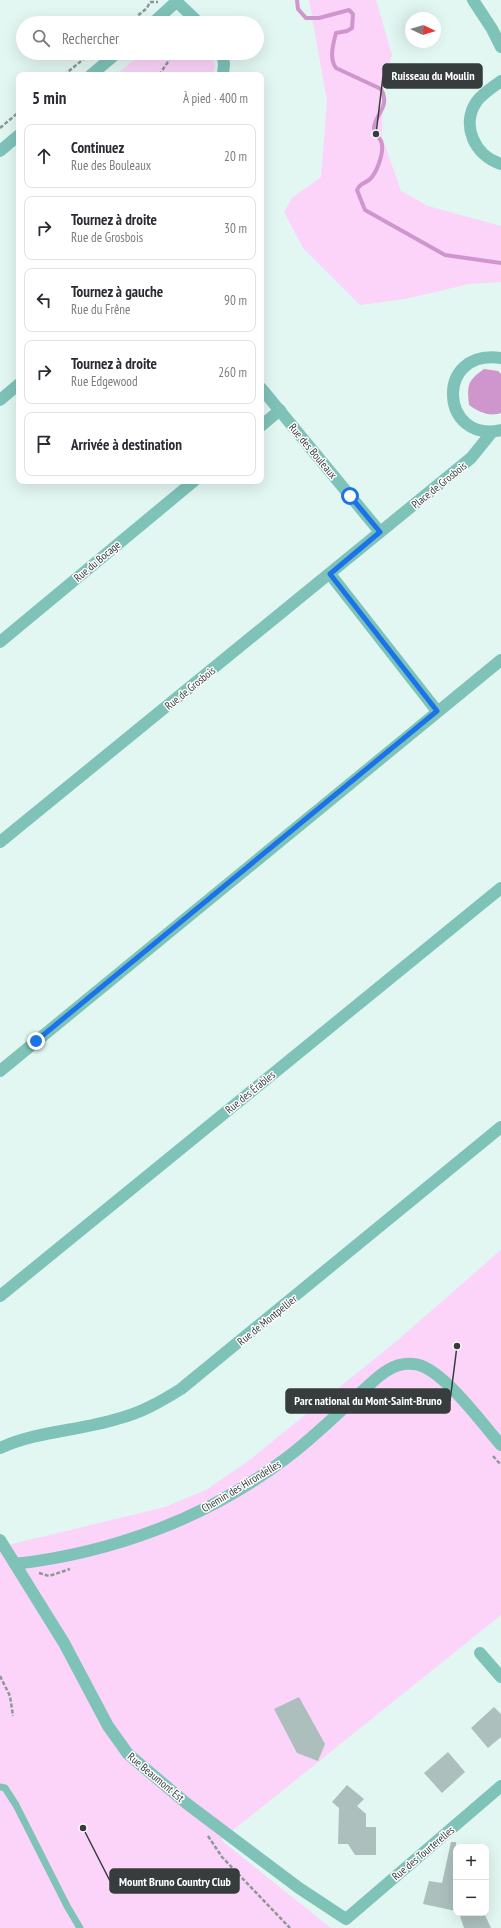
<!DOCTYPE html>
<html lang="fr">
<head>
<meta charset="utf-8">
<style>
  body { margin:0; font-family:"PT Sans Narrow",sans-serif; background:#f7f7f7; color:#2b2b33 }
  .controls { position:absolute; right:12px; bottom:12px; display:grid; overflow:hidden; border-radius:8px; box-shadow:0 4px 16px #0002 }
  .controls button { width:36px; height:36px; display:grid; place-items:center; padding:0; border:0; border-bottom:1px solid #e1e1e2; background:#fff; color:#2b2b33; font:20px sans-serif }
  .compass { position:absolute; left:405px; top:12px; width:36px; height:36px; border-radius:50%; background:#fff; box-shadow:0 4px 16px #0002; rotate:94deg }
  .stop { position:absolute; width:12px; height:12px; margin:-9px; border:3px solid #1a73e8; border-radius:50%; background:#fff }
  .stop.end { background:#1a73e8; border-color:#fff; box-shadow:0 1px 4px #0008 }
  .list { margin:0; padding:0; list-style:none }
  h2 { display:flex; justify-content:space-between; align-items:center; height:52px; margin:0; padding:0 16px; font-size:17px }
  h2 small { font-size:13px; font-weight:400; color:#7c7c81 }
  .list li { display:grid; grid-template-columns:26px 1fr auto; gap:12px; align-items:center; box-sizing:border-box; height:64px; margin:0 8px 8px; padding:0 8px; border:1px solid #e1e1e2; border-radius:8px }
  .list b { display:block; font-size:15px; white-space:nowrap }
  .list p { margin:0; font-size:13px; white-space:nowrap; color:#7c7c81 }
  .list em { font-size:13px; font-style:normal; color:#7c7c81 }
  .icon { flex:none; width:22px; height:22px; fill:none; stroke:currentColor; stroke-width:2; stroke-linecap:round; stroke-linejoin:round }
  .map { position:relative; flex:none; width:501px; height:1928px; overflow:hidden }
  .search { position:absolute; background:#fff; box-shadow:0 4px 16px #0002; left:16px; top:16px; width:248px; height:44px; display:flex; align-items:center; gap:10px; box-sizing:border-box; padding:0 14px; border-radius:22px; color:#7c7c81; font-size:15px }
  .panel { position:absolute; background:#fff; box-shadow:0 4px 16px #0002; left:16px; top:72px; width:248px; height:412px; border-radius:8px }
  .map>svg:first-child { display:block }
  .green { fill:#fcd4fa }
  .water { fill:#ce96cc }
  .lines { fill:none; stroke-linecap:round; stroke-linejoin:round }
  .stream { stroke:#ce96cc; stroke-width:4 }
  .building { fill:#acbfbc }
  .path { stroke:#8b9996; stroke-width:2.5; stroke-dasharray:4 2; stroke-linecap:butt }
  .service { stroke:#7ec2b8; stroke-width:7 }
  .minor { stroke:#7ec2b8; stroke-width:12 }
  .tertiary { stroke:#7ec2b8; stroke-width:12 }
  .route { stroke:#1a73e8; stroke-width:5 }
  .labels { text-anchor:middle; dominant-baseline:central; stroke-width:3; stroke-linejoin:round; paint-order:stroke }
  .street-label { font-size:11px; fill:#363d3c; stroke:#fefefe }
  .leader { fill:none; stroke:#363d3c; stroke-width:1.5 }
  .callout-dot { fill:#363d3c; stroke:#fefefe; stroke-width:1.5 }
  .callout { fill:#363d3c; stroke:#363d3c; stroke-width:1.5 }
  .callout-label { font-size:12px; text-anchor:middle; font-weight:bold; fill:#fff }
</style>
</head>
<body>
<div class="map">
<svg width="501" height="1928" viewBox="0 0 501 1928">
  <rect width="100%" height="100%" fill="#e2f6f2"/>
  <g class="green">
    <polygon points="309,0 376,0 392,55 383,80 382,137 401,191 428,206 501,226 501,282 469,284 405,299 360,305 303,248 284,212 292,198 321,177 327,101"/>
    <path d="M142,53H210C215,60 216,67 212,75H116Z"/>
    <polygon points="501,1250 501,1615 221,1840 331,1928 0,1928 0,1547 165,1507 206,1490 247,1462 399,1339"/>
  </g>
  <path class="water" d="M484,369L498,371L501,374V413C489,417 479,412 469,405C467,385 467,381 484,369Z"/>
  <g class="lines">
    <path class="stream" d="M297,0L298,9L306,18H319L349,10L353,14L352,28L347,31L336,33C333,44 329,59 336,68L381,89C391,106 375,115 374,127C374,133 378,136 381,141C385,150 378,169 372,177C367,184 361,181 357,190L365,210L445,255L501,263"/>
  </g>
  <g class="building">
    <polygon points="299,1697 325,1744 318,1761 297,1753 274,1709"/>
    <polygon points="494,1707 501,1714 501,1737 488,1748 471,1728"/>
    <polygon points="448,1752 465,1772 442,1793 424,1773"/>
    <polygon points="347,1785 364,1799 357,1806 366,1814 366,1827 376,1827 376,1855 355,1855 348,1844 338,1844 339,1808 332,1802"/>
    <polygon points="451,1842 456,1842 456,1911 423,1904 429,1881 442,1883"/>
    <polygon points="459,1913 484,1913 491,1928 464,1928"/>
  </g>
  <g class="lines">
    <g class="path">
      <polyline points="150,2 158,2"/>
      <polyline points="129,23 147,8 150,2"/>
      <polyline points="64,75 91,53"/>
      <polyline points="159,75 174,53"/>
      <polyline points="0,128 19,112"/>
      <polyline points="493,1456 501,1465"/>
      <polyline points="39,1573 49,1576 70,1569"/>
      <polyline points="0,1676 10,1696 13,1716"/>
      <polyline points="208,1836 222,1857 290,1928"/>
    </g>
    <polyline class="service" points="0,1787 5,1788 16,1805 67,1906 80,1928"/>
    <g class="minor">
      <polyline points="473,0 492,29 501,47"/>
      <polyline points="176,1 199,23"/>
      <polyline points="222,53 224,64 223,75"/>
      <path d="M501,81C493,87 483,93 477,101C460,125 475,156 501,164"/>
      <path d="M501,358C434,348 440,444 501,430"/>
      <polyline points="261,388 380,532"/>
      <polyline points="0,400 19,384"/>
      <polyline points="261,426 280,410"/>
      <polyline points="330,574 437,711"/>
      <polyline points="0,642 194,481"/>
      <polyline points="0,842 471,458 492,432"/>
      <polyline points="0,1071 501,660"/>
      <polyline points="0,1296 501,888"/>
      <path d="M0,1448C37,1431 78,1431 117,1419C141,1413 160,1402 181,1389L501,1127"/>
      <polyline points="0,1540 64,1643 108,1726 128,1754 186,1803 299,1888 346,1919 501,1786"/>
      <path d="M15,1564C112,1553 207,1518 285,1459C311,1440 334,1417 358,1395C368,1387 377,1376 388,1370C396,1365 406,1363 414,1364C441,1366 483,1425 501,1445"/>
      <polyline points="480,1653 501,1677"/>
    </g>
    <g class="tertiary">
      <polyline points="153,23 178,0"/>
      <polyline points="91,75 117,53"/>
      <polyline points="0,151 19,135"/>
    </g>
  </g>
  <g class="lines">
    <polyline class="route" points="36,1041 437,711 330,574 380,532 350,496"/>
  </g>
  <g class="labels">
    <g class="street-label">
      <text transform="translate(313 451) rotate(50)">Rue des Bouleaux</text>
      <text transform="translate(439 485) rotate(-39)">Place de Grosbois</text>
      <text transform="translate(97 561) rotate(-40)">Rue du Bocage</text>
      <text transform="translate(190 688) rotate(-39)">Rue de Grosbois</text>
      <text transform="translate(250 1092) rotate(-39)">Rue des Érables</text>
      <text transform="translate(267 1320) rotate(-39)">Rue de Montpellier</text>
      <text transform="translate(241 1486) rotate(-31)">Chemin des Hirondelles</text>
      <text transform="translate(156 1777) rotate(40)">Rue Beaumont Est</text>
      <text transform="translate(423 1853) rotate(-40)">Rue des Tourterelles</text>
    </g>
  </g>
  <path class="leader" d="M376 134L383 76M457 1346L450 1401M83 1828L110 1881"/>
  <g class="callout-dot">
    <circle cx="376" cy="134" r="4"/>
    <circle cx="457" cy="1346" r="4"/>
    <circle cx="83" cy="1828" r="4"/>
  </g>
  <g class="callout">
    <rect x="383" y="64" width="99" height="24" rx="4"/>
    <rect x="286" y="1389" width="164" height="24" rx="4"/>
    <rect x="110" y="1869" width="129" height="24" rx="4"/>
  </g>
  <g class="callout-label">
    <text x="433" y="80">Ruisseau du Moulin</text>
    <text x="368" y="1405">Parc national du Mont-Saint-Bruno</text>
    <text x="175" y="1886">Mount Bruno Country Club</text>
  </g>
</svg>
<div class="controls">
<button>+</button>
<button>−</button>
</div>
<svg class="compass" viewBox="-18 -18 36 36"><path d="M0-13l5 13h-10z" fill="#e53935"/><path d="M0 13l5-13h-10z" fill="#7c7c81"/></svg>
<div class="stop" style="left:350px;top:496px"></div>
<div class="stop end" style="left:36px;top:1041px"></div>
<div class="search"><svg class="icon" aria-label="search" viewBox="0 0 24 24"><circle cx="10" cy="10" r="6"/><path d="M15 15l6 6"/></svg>Rechercher</div>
<section class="panel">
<h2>5 min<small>À pied · 400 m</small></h2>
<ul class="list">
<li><svg class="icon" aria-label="ahead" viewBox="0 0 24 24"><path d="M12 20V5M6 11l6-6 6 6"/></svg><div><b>Continuez</b><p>Rue des Bouleaux</p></div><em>20 m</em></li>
<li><svg class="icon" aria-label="right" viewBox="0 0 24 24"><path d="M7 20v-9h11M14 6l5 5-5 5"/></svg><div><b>Tournez à droite</b><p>Rue de Grosbois</p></div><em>30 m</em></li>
<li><svg class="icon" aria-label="left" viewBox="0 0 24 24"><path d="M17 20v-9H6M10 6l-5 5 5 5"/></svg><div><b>Tournez à gauche</b><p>Rue du Frêne</p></div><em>90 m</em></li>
<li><svg class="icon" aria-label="right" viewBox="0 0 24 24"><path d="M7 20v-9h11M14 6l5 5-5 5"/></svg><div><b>Tournez à droite</b><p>Rue Edgewood</p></div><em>260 m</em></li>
<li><svg class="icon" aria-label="arrive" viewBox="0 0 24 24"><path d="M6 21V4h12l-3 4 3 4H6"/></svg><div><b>Arrivée à destination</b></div></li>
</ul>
</section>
</div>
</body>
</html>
